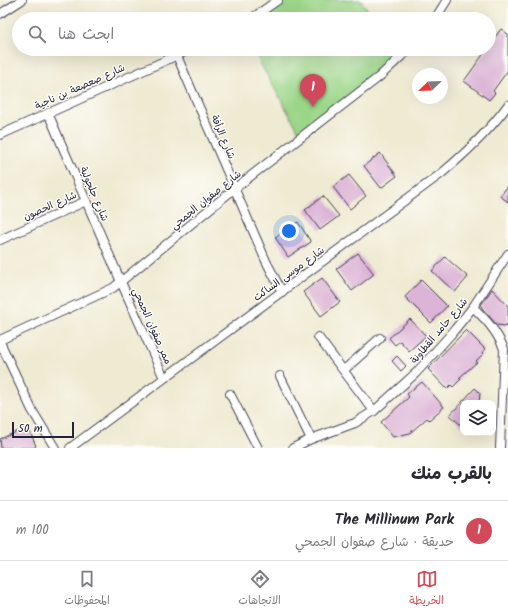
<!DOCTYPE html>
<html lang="ar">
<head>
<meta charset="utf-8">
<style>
  body { margin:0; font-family:Kalam,"Playpen Sans Arabic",sans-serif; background:#f7f7f7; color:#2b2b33; direction:rtl }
  .controls { position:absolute; right:12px; bottom:12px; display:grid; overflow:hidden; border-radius:8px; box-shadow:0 4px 16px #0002 }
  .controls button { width:36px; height:36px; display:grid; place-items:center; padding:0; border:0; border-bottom:1px solid #e1e1e2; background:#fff; color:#2b2b33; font:20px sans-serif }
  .compass { position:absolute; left:412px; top:68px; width:36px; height:36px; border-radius:50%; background:#fff; box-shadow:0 4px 16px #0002; rotate:247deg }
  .scale { position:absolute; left:12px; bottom:10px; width:62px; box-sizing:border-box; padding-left:4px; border:2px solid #22223b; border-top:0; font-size:11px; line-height:14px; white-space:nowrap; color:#22223b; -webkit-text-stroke:3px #fdfcf7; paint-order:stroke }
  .you { position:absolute; left:289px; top:231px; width:14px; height:14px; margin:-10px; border:3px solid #fff; border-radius:50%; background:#1a73e8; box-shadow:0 0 0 6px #1a73e833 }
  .badge { display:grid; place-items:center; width:26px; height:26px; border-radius:50%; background:#d1495b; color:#fff; font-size:13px; font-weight:700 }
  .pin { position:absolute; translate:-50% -33px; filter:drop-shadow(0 1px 2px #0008) }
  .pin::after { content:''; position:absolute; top:21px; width:14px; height:12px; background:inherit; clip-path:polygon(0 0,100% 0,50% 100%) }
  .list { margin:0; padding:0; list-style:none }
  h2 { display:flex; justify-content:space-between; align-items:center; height:52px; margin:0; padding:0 16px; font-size:17px }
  h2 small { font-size:13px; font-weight:400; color:#7c7c81 }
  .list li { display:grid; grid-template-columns:26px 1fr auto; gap:12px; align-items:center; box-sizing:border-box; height:60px; padding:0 16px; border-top:1px solid #e1e1e2 }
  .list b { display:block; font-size:15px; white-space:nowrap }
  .list p { margin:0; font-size:13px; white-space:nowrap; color:#7c7c81 }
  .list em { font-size:13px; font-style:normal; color:#7c7c81 }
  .icon { flex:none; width:22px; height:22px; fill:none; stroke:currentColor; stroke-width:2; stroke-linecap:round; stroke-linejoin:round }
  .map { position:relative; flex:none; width:508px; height:448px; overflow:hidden; direction:ltr }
  .search { position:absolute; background:#fff; box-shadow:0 4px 16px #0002; left:12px; right:12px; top:12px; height:44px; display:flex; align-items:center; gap:10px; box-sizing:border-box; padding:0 14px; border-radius:22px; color:#7c7c81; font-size:15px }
  .sheet { height:112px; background:#fff }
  nav { display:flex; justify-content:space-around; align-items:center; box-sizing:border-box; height:56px; border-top:1px solid #e1e1e2; background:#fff; font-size:11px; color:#7c7c81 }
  nav a { display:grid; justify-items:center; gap:2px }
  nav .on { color:#d1495b }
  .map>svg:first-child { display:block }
  .green { fill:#9bd588; stroke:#5e7c62 }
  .building { fill:#dcb4d7 }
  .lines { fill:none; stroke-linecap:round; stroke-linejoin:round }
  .minor-casing { stroke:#414052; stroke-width:10 }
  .minor { stroke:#fff; stroke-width:8 }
  .labels { text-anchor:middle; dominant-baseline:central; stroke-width:3; stroke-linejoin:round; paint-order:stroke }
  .street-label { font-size:10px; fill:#22223b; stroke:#fdfcf7 }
</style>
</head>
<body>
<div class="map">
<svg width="508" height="448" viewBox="0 0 508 448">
  <rect width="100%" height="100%" fill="#fdfcf7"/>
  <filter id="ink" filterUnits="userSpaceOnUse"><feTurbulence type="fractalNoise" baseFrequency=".025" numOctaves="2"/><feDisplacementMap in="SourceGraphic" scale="8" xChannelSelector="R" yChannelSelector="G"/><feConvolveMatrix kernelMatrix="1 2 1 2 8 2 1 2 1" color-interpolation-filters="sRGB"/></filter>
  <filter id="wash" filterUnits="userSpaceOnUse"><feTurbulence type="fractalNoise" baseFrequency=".012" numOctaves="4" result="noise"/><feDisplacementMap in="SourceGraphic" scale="16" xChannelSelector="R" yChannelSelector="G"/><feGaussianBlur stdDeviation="0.9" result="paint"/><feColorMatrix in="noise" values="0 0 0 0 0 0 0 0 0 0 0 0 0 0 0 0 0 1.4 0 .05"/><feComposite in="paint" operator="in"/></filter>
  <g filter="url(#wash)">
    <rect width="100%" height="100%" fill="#efead2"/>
    <g class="green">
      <polygon points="278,0 360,0 376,19 251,19"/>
      <polygon points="252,49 402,49 405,53 302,137"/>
    </g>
    <g id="blocks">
      <g class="building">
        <polygon points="501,29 508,34 508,70 493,91 495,93 489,100 464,81 487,49 489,49 489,45"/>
        <polygon points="380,153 397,176 381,188 364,166"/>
        <polygon points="349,175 366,196 350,209 333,187"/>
        <polygon points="508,186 508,202 500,196"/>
        <polygon points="323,196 339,216 320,230 305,210"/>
        <polygon points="298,222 311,242 288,257 275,237"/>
        <polygon points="358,253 374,274 352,291 336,269"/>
        <polygon points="445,257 468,277 455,292 432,271"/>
        <polygon points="322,278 340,302 321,316 303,292"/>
        <polygon points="421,280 447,306 431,323 405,297"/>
        <polygon points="492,289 508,306 508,323 505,326 497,325 482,308 481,305"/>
        <polygon points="410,319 426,336 409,351 400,341 395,345 389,338"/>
        <polygon points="466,330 485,349 482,353 483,354 476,361 477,362 459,378 461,379 453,387 451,385 447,389 428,369"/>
        <polygon points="397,356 406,366 401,371 392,361"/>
        <polygon points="422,382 444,407 429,420 427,418 410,433 393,437 381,422 409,397 407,394"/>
        <polygon points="475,388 480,393 479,403 463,403 463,427 450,415"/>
        <polygon points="28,427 36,446 33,448 1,448 0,439"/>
      </g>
    </g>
  </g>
  <g filter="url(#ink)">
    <use href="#blocks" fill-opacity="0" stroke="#414052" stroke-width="1"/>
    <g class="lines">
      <g class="minor-casing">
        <g id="minor">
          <polyline points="0,14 22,0"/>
          <polyline points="251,19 278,0"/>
          <polyline points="435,19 447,0"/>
          <polyline points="177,56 266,261 282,292"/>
          <polyline points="48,113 121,282 164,378"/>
          <polyline points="0,135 191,49"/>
          <polyline points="0,240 86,201"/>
          <path d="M473,307C487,321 496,330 504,349L500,448"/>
          <polyline points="318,337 374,411"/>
          <polyline points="0,340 113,288 234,189 379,77 409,49"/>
          <polyline points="0,342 32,410 55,448"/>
          <polyline points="344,370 380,338"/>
          <polyline points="280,376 311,439"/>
          <polyline points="230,394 258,448"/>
          <path d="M70,448L442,173C467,152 489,131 508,105"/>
          <polyline points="293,448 311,439 355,423 374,411 416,373 452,333 473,307 508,254"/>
        </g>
      </g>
      <use href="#minor" class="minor"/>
    </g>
  </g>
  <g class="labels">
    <g class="street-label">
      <text transform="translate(80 87) rotate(-24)">شارع صعصعة بن ناجية</text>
      <text transform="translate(223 137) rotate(67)">شارع الرأفة</text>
      <text transform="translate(94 194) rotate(67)">شارع جلجولية</text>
      <text transform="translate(206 200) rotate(-39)">شارع صفوان الجمحي</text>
      <text transform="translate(50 206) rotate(-24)">شارع الحصون</text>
      <text transform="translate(289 274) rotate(-36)">شارع موسى الساكت</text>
      <text transform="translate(152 326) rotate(66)">ممر صفوان الجمحي</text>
      <text transform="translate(439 331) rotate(-50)">شارع حامد القطاونة</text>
    </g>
  </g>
</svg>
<div class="controls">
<button><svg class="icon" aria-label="layers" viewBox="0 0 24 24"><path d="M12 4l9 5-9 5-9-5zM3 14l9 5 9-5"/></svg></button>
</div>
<svg class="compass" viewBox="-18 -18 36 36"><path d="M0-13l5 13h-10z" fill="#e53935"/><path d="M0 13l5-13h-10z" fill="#7c7c81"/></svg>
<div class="scale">50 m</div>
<div class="you"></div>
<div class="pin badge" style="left:313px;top:107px">1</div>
<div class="search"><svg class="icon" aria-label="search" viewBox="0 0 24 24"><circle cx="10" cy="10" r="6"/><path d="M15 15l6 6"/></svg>ابحث هنا</div>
</div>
<section class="sheet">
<h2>بالقرب منك<small></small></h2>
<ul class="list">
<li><span class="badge">1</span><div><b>The Millinum Park</b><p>حديقة · شارع صفوان الجمحي</p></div><em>100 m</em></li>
</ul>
</section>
<nav>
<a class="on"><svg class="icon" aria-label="map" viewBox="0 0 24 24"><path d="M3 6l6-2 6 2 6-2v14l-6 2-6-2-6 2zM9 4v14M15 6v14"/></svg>الخريطة</a>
<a><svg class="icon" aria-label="directions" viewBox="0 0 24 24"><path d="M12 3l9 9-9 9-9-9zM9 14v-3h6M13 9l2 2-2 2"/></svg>الاتجاهات</a>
<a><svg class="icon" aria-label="saved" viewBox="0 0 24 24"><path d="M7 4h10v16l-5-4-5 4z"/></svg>المحفوظات</a>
</nav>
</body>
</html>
